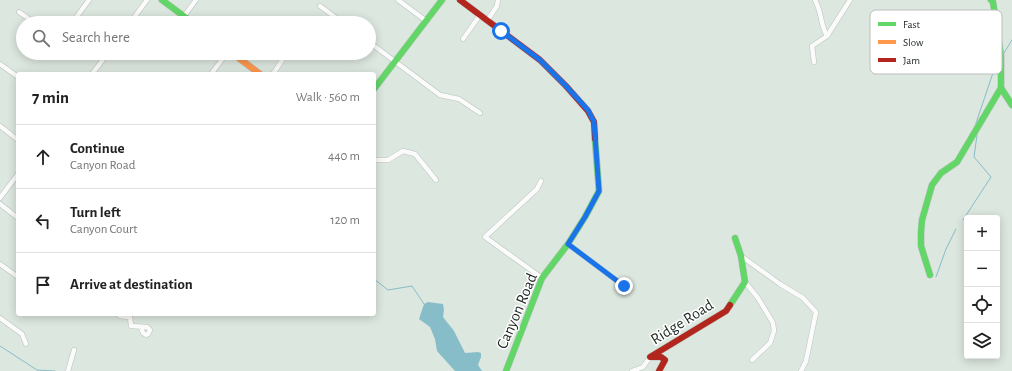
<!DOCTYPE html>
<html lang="en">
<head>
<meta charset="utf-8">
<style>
  body { margin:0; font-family:"Alegreya Sans",sans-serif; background:#f6f6f6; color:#222 }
  .controls { position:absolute; right:12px; bottom:12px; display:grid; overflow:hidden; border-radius:4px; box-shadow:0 2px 10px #0003 }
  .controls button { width:36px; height:36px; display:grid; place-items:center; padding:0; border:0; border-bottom:1px solid #e0e0e0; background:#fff; color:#222; font:20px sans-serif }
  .stop { position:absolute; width:12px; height:12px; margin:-9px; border:3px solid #1a73e8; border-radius:50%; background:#fff }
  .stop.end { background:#1a73e8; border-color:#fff; box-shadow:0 1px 4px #0008 }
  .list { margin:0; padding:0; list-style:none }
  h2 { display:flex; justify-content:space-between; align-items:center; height:52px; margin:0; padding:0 16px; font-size:17px }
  h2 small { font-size:13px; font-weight:400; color:#767676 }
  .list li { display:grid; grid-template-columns:26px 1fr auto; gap:12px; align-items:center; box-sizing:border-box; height:64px; padding:0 16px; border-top:1px solid #e0e0e0 }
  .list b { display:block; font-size:15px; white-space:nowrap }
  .list p { margin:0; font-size:13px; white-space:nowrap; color:#767676 }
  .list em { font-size:13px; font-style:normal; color:#767676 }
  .icon { flex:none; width:22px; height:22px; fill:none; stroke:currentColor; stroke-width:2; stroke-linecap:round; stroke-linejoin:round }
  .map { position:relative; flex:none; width:1012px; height:371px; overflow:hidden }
  .search { position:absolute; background:#fff; box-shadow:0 2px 10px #0003; left:16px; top:16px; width:360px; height:44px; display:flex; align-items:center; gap:10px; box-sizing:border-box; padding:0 14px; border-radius:22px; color:#767676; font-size:15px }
  .panel { position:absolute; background:#fff; box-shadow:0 2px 10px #0003; left:16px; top:72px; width:360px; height:244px; border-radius:4px }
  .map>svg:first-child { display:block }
  .water { fill:#87bdc9 }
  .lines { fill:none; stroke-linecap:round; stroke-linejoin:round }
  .stream { stroke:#87bdc9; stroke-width:1 }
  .street-casing { stroke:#bac3bd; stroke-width:5.5 }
  .fast-casing { stroke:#bac3bd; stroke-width:7 }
  .slow-casing { stroke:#bac3bd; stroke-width:7 }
  .jam-casing { stroke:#bac3bd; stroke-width:7 }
  .street { stroke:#fafbfa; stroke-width:4.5 }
  .fast { stroke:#63d668; stroke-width:6 }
  .slow { stroke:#ff974d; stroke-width:6 }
  .jam { stroke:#b3261e; stroke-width:6 }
  .route { stroke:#1a73e8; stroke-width:5 }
  .labels { text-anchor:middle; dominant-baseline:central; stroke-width:3; stroke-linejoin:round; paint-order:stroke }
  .street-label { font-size:16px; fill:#1d2520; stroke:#fff }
  .key { fill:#fff; stroke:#bbbebc; stroke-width:1 }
  .key-label { font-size:11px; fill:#1d2520 }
</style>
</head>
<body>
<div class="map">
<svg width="1012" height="371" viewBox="0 0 1012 371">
  <rect width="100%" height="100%" fill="#dce7df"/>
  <polygon class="water" points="428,302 443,304 444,310 443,317 454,331 465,353 478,352 481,353 481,357 478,365 482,371 455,371 437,351 435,339 430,327 419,319 424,304"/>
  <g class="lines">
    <g class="stream">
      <polyline points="1004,53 1012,40"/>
      <polyline points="974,129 997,61"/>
      <polyline points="963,220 991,177 974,157 977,135"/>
      <polyline points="936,277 946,249 956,229"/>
      <polyline points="374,279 388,290 412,286 424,304"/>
      <polyline points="0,346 37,370 55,371"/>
    </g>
    <g class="street-casing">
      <g id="street">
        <polyline points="398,0 425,20"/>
        <path d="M815,0C822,12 820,24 827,36"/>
        <polyline points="320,6 343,23"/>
        <polyline points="19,12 35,23"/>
        <polyline points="184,16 196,0"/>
        <polyline points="487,21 497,6 498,0"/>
        <polyline points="72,23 89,0"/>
        <polyline points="130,23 147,0"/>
        <polyline points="463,39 480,15"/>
        <polyline points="369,42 440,95 459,99 480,113"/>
        <polyline points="814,62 812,46 827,36 850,0"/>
        <polyline points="0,64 18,77"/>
        <polyline points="92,74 108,53"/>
        <polyline points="211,74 227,53"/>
        <polyline points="273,74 287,53"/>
        <polyline points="0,126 18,140"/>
        <polyline points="374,160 388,160 403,151 415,154 436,180"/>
        <polyline points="541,181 537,189 485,237 542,278"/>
        <polyline points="0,198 18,174"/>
        <polyline points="0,204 18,218"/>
        <polyline points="568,244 624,286"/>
        <polyline points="741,256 780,284 803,298 816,312 806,361 801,371"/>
        <polyline points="0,264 18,277"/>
        <polyline points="745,282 758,298 773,323 774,331 770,343 752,360"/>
        <polyline points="117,314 120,316 130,317 131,326 147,327 150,330 148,334 146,335 143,333 141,327"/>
        <polyline points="0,318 22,334 26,344"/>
        <polyline points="68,371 74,350"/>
        <polyline points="632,371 643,367 650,357"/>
      </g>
    </g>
    <g class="fast-casing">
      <g id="fast">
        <polyline points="162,0 193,23"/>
        <polyline points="991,0 993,2 1001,56 1001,88 1012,105"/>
        <polyline points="374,89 442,0"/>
        <polyline points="930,275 921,246 921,232 922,220 932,185 941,173 957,162 1001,88"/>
        <polyline points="730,305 745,282 741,256 735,238"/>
        <polyline points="506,371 542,278 568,244 585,217 599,191 595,139"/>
      </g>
    </g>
    <g class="slow-casing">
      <polyline id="slow" points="232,53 260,74"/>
    </g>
    <g class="jam-casing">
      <g id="jam">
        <polyline points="460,0 540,60 566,86 588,111 594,122 595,139"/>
        <polyline points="659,371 665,360 661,357 650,357 726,311 730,305"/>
      </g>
    </g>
    <use href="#street" class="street"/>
    <use href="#fast" class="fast"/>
    <use href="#slow" class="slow"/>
    <use href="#jam" class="jam"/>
  </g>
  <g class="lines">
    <polyline class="route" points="501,31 540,60 566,86 588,110 594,122 599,191 585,217 568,244 624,286"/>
  </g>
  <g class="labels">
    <g class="street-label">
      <text transform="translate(517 311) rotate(-67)">Canyon Road</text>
      <text transform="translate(682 322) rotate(-32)">Ridge Road</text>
    </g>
  </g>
  <rect x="870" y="10" width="132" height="64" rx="6" class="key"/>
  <rect x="878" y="22" width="18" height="4" fill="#63d668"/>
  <rect x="878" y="40" width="18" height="4" fill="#ff974d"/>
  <rect x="878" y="58" width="18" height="4" fill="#b3261e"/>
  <g class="key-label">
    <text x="903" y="28">Fast</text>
    <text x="903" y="46">Slow</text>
    <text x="903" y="64">Jam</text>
  </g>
</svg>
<div class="controls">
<button>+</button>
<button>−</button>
<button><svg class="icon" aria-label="locate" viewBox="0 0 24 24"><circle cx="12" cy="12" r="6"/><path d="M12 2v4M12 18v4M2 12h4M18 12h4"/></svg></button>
<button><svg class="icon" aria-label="layers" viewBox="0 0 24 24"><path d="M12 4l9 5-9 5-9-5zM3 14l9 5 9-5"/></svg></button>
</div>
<div class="stop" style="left:501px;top:31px"></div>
<div class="stop end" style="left:624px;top:286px"></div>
<div class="search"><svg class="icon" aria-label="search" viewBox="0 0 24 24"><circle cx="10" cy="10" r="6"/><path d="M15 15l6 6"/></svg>Search here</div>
<section class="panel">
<h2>7 min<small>Walk · 560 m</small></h2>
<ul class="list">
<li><svg class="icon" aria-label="ahead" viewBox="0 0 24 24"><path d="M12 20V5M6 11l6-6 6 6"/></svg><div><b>Continue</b><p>Canyon Road</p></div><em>440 m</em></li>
<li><svg class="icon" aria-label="left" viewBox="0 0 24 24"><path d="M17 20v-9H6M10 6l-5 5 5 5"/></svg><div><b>Turn left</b><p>Canyon Court</p></div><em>120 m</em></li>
<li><svg class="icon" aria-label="arrive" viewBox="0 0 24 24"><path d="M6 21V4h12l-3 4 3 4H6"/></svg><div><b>Arrive at destination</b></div></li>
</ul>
</section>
</div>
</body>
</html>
